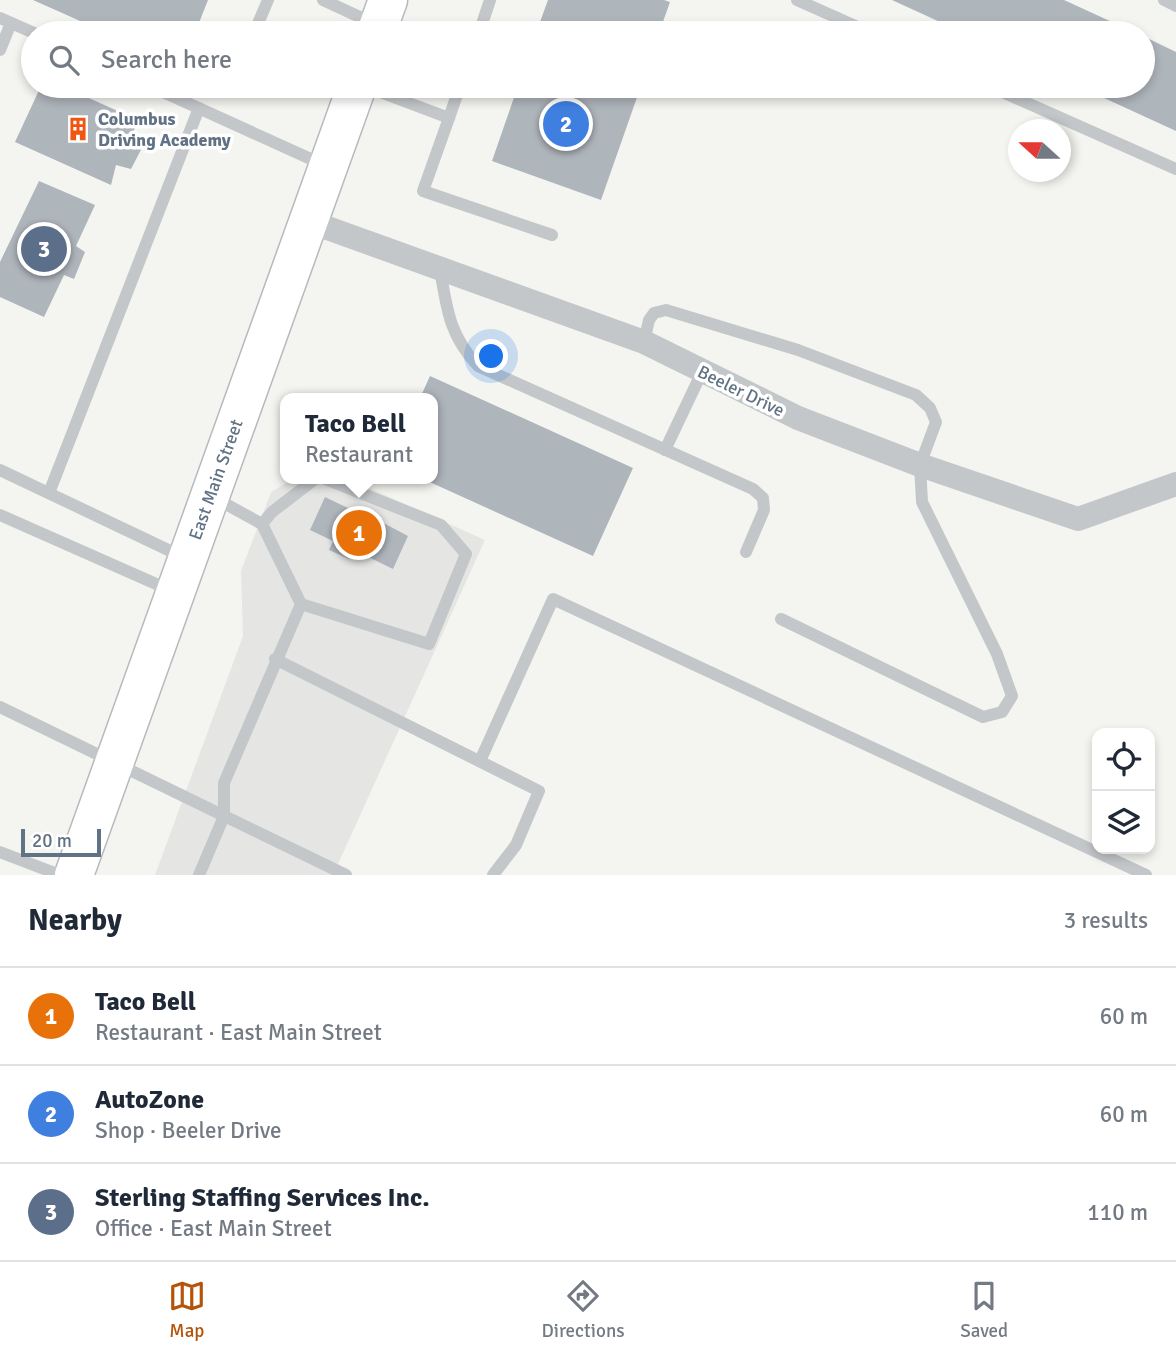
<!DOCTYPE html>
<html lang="en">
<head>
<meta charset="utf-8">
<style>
  body { margin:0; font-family:Signika,sans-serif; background:#f2f2f3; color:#1f2937 }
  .controls { position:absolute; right:21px; bottom:21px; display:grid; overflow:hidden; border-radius:14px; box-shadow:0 4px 10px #0003 }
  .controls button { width:63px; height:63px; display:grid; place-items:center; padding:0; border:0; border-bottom:2px solid #e0e1e3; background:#fff; color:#1f2937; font:35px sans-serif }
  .compass { position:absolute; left:1008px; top:119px; width:63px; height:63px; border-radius:50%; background:#fff; box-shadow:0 4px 10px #0003; rotate:291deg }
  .scale { position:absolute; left:21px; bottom:18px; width:80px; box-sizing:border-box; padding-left:7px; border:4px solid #617284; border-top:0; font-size:19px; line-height:24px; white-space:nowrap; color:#617284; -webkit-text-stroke:5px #fff; paint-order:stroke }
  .you { position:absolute; left:492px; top:357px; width:24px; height:24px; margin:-18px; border:5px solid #fff; border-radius:50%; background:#1a73e8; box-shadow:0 0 0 10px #1a73e833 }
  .badge { display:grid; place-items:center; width:46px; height:46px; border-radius:50%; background:#b45309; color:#fff; font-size:23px; font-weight:700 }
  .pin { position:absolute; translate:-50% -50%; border:4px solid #fff; box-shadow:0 2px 7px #0006 }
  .popup { position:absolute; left:280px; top:393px; width:158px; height:91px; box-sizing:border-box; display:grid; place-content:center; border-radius:14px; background:#fff; filter:drop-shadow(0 2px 5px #0005); font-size:23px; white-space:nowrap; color:#747a83 }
  .popup b { font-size:26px; color:#1f2937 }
  .popup::after { content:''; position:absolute; left:50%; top:100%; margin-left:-14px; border:14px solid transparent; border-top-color:#fff }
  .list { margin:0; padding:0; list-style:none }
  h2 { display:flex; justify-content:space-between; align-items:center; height:91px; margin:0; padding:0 28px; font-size:30px }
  h2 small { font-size:23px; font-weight:400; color:#747a83 }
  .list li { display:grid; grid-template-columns:46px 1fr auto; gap:21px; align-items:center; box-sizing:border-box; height:98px; padding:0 28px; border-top:2px solid #e0e1e3 }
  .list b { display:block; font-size:26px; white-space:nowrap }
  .list p { margin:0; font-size:23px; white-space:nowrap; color:#747a83 }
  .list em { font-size:23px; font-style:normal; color:#747a83 }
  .icon { flex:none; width:38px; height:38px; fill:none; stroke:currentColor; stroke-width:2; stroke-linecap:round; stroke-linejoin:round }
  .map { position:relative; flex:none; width:1176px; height:875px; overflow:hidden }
  .search { position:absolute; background:#fff; box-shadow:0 4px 10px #0003; left:21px; right:21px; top:21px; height:77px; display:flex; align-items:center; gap:18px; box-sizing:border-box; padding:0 24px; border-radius:38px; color:#747a83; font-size:26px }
  .sheet { height:385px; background:#fff }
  nav { display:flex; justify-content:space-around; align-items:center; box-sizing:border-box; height:98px; border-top:2px solid #e0e1e3; background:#fff; font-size:19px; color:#747a83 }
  nav a { display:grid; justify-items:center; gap:4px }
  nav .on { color:#b45309 }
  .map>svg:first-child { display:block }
  .built { fill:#e5e6e4 }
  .building { fill:#aeb5bb }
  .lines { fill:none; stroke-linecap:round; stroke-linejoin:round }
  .primary-casing { stroke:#b6babe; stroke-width:41 }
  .service { stroke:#c3c7ca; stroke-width:12 }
  .minor { stroke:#c3c7ca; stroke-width:24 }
  .primary { stroke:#fff; stroke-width:38 }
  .labels { text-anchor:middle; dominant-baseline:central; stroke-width:7; stroke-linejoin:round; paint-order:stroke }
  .poi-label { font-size:18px; font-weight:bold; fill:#617284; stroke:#fff; text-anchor:start }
  .street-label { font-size:18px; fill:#617284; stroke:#fff }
</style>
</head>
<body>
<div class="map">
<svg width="1176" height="875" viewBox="0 0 1176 875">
  <rect width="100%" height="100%" fill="#f4f5f0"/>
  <polygon class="built" points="293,479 349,479 485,540 333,875 155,875 243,636 241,571 271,492"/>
  <g class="building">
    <polygon points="33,0 208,0 195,33 107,33"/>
    <polygon points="548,0 664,0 670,2 659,33 536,33"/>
    <polygon points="892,0 1064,0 1136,33 964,33"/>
    <polygon points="1143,36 1176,52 1176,131 1078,86 1143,86"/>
    <polygon points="41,86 62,86 138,120 131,138 144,144 131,169 116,165 111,185 15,142"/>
    <polygon points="518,86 641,86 601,200 492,161"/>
    <polygon points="39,181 95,205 76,246 85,252 74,279 64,275 44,317 0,297 0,262"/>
    <polygon points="430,376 633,468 593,556 423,479 432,479 432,398 420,398"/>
    <polygon points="325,497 354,511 355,508 408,536 393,569 354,550 349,559 329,550 333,541 310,530"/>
  </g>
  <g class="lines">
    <g class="primary-casing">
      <g id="primary">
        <polyline points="376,33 388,0"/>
        <path id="s1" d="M74,875L357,86"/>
      </g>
    </g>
    <g class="service">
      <polyline points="323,0 375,24"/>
      <polyline points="797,0 871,33"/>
      <polyline points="1164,0 1176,6"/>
      <polyline points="0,18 34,33"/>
      <polyline points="254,33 268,0"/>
      <polyline points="479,33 490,0"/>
      <polyline points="0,50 11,23"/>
      <polyline points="150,86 324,165"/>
      <polyline points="364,86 449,118 460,86"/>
      <polyline points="989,86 1176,169"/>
      <polyline points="449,118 423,191 552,235"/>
      <path d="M440,269C447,309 449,335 478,366L753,489L763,498L764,510L746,552"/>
      <polyline points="644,342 649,320 654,313 666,310 798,350 916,395 930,408 936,422 920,465 922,502 997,654 1012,696 1002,712 983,717 781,619"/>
      <polyline points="665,450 702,372"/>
      <polyline points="0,470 183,557"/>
      <polyline points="49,493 199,108"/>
      <polyline points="0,515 172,591"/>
      <polyline points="262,524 272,512 315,479"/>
      <polyline points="301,604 429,644 466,554 441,525 325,479"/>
      <polyline points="275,659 539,791 516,845 493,875"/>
      <polyline points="0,707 346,875"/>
      <polyline points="480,761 553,599 1146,875"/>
      <polyline points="0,852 60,875"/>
      <polyline points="199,875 224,816 224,783 301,604 262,524 213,497"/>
    </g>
    <polyline class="minor" points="308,221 644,342 798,418 920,465 1078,519 1176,484"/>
    <use href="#primary" class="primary"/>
  </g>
  <defs>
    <g id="building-bare" transform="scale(1.89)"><path d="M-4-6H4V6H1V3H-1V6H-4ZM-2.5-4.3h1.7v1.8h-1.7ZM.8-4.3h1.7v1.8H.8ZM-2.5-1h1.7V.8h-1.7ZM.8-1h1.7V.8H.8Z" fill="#f15514" stroke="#fff" stroke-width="2.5" paint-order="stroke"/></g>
  </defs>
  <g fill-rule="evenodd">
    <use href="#building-bare" x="78" y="129"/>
  </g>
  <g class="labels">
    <g class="poi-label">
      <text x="98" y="119">Columbus<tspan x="98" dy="21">Driving Academy</tspan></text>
    </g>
    <g class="street-label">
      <text transform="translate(741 391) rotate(26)">Beeler Drive</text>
      <text stroke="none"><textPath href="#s1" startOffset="420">East Main Street</textPath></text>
    </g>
  </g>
</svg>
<div class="controls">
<button><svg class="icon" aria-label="locate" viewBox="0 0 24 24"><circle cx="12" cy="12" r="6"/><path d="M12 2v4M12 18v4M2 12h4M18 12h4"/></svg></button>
<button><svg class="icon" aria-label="layers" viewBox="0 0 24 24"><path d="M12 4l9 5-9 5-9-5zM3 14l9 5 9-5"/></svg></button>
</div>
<svg class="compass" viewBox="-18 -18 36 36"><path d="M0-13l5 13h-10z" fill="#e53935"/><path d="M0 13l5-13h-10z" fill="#747a83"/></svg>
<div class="scale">20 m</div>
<div class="you"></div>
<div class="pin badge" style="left:359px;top:533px;background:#e8710a">1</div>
<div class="popup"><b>Taco Bell</b>Restaurant</div>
<div class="pin badge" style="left:566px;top:124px;background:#3f7fe0">2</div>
<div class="pin badge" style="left:44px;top:249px;background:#5c6f8a">3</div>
<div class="search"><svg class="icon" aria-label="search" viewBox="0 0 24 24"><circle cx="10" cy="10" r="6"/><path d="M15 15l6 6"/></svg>Search here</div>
</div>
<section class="sheet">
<h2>Nearby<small>3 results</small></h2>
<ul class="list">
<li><span class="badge" style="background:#e8710a">1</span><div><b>Taco Bell</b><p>Restaurant · East Main Street</p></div><em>60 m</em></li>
<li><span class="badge" style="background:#3f7fe0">2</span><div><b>AutoZone</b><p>Shop · Beeler Drive</p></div><em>60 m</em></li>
<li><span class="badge" style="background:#5c6f8a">3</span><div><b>Sterling Staffing Services Inc.</b><p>Office · East Main Street</p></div><em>110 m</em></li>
</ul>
</section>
<nav>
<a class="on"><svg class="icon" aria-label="map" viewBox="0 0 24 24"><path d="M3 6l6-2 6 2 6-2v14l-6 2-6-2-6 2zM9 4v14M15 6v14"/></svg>Map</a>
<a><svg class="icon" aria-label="directions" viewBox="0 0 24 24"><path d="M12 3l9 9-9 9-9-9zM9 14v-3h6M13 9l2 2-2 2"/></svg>Directions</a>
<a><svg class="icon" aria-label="saved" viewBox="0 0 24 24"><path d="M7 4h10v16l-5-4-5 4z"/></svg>Saved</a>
</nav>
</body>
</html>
